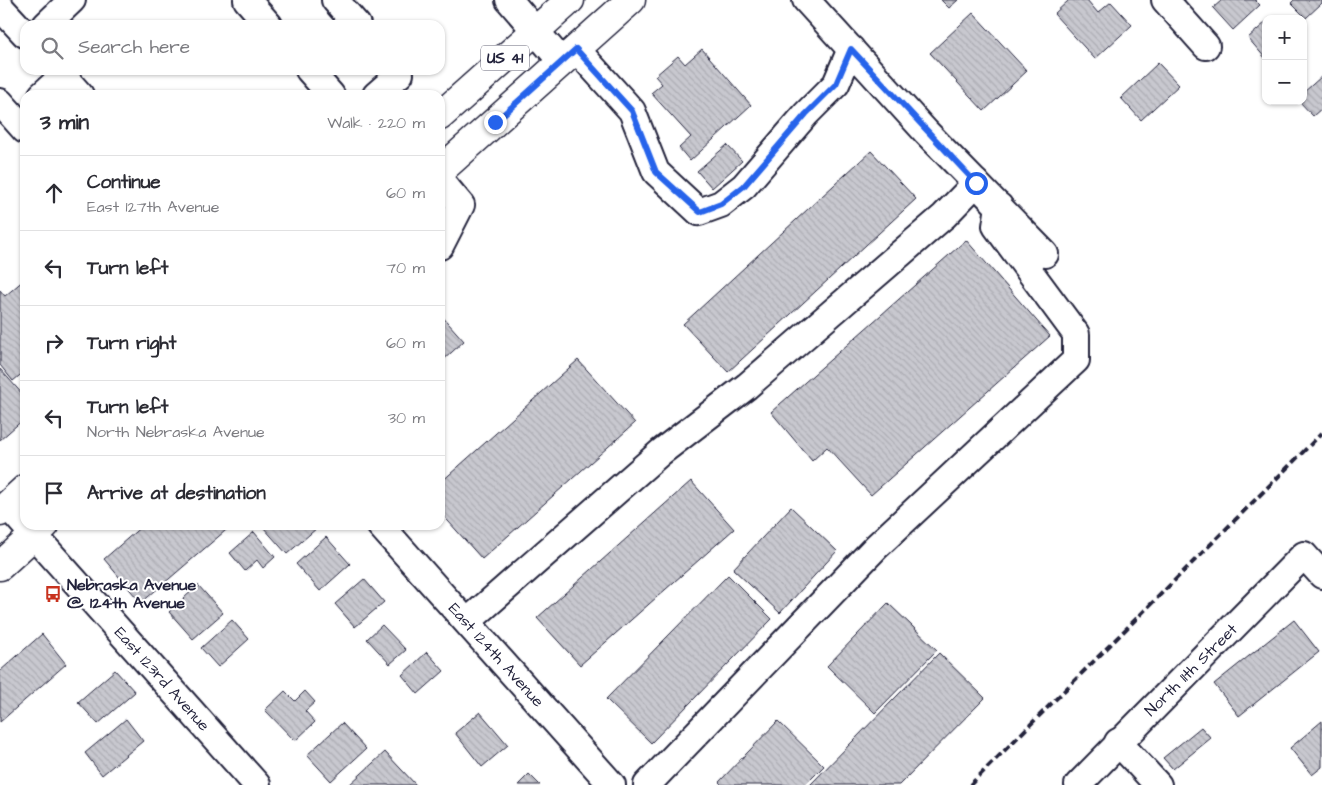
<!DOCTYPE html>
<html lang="en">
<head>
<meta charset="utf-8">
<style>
  body { margin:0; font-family:"Architects Daughter",sans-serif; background:#f2f2f3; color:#2b2b33 }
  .controls { position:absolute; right:15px; top:15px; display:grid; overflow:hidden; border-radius:10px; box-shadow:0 1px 4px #0004 }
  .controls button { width:45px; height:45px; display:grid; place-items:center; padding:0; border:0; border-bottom:1px solid #e1e1e2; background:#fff; color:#2b2b33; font:25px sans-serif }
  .stop { position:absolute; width:15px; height:15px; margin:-11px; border:4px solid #2563eb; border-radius:50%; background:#fff }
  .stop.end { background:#2563eb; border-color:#fff; box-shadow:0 1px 5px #0008 }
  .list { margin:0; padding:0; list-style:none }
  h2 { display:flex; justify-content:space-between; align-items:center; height:65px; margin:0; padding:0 20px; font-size:21px }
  h2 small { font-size:16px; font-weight:400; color:#7c7c81 }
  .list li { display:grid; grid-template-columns:32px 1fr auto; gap:15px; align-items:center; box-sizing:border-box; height:75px; padding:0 20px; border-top:1px solid #e1e1e2 }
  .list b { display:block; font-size:19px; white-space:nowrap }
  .list p { margin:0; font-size:16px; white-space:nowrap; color:#7c7c81 }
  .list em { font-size:16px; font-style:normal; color:#7c7c81 }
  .icon { flex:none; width:28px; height:28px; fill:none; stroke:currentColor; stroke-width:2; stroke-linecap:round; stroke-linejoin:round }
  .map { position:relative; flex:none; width:1322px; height:785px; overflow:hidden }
  .search { position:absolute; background:#fff; box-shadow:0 1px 4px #0004; left:20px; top:20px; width:425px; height:55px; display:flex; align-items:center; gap:12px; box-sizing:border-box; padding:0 18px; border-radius:15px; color:#7c7c81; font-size:19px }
  .panel { position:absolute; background:#fff; box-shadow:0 1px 4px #0004; left:20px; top:90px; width:425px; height:440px; border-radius:15px }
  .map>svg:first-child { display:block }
  .building { fill:url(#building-back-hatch); stroke:#22223b }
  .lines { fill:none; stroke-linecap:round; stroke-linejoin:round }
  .minor-casing { stroke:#22223b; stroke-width:30 }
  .major-casing { stroke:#22223b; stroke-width:31 }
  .minor { stroke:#fff; stroke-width:26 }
  .major { stroke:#fff; stroke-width:28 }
  .rail { stroke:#22223b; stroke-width:4; stroke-dasharray:8 4; stroke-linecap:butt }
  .route { stroke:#2563eb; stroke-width:6 }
  .labels { text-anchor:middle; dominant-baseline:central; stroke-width:4; stroke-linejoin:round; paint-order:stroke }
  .shield { fill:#fff; stroke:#646476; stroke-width:1 }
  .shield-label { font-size:15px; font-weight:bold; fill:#22223b }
  .poi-label { font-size:16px; font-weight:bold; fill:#22223b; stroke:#fff; text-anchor:start }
  .street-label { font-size:16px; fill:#22223b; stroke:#fff }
</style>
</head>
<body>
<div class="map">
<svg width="1322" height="785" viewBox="0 0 1322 785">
  <defs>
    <pattern id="building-back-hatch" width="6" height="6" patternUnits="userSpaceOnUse" patternTransform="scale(1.25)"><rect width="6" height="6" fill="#c8c8cf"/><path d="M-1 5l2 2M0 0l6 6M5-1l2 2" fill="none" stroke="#acacb3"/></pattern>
  </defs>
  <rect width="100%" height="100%" fill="#fff"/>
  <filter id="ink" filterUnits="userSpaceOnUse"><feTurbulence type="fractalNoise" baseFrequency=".02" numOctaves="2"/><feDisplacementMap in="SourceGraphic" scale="10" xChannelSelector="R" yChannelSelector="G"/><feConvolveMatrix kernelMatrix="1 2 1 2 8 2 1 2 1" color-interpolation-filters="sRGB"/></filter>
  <g filter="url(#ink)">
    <g class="building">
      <polygon points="941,0 958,0 949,8"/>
      <polygon points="1069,0 1087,0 1098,13 1111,2 1132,25 1095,59 1054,14"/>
      <polygon points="1222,0 1255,0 1260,5 1233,30 1213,8"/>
      <polygon points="1294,0 1322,0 1322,3 1306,18 1291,3"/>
      <polygon points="973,13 1027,71 984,111 930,53"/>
      <polygon points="1266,22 1266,59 1248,38"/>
      <polygon points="702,49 751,105 690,161 679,148 691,137 651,93 662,84 655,76 678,56 685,64"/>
      <polygon points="1158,63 1179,85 1141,120 1121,98"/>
      <polygon points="1322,76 1322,108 1313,116 1299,101 1303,101 1303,93"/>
      <polygon points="727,145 742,161 712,188 697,171"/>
      <polygon points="871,151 916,199 728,372 683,324"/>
      <polygon points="966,240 1050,336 871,495 827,447 812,461 771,412"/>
      <polygon points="25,279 25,371 13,381 0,365 0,290 5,296"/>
      <polygon points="440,314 464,341 440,363"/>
      <polygon points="578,360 635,423 482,559 440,512 440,483"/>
      <polygon points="0,369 25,397 25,418 0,440"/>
      <polygon points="691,481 734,529 580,665 537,618"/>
      <polygon points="791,507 837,551 780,613 733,569"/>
      <polygon points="143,525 232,525 141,603 104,559"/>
      <polygon points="265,525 315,525 317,528 287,554 263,527"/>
      <polygon points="254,532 275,557 263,568 257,560 245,571 230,553"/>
      <polygon points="326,537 350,564 320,591 296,564"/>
      <polygon points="728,575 772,619 651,743 606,699"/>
      <polygon points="364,579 384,602 355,627 335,604"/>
      <polygon points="198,585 223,613 193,639 169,612"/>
      <polygon points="888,603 937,650 875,713 827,666"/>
      <polygon points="232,620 249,639 218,667 201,648"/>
      <polygon points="1294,620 1319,652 1239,716 1214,684"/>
      <polygon points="382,625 406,650 390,664 367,639"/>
      <polygon points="42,634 66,664 0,722 0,671"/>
      <polygon points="427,652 444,671 418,694 402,675"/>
      <polygon points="939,653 985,698 899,785 810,785"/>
      <polygon points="115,670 135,692 98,724 78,702"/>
      <polygon points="285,691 295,701 305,691 315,702 305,711 315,722 295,741 265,710"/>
      <polygon points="480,712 508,745 482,767 455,733"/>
      <polygon points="126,719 143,741 102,775 85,753"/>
      <polygon points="778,721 824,766 805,785 722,785 719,782"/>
      <polygon points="1322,721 1322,767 1312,775 1290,748"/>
      <polygon points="342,723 366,749 331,781 307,755"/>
      <polygon points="1201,727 1211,738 1173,769 1163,758"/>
      <polygon points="385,752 416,785 349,785"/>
      <polygon points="529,774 540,785 518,785"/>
    </g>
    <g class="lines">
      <g class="minor-casing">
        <g id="minor">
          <polyline points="247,0 269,25"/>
          <polyline points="335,0 357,25"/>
          <polyline points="509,0 562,62"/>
          <polyline points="806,0 926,132 1045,254"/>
          <polyline points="1165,0 1206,46"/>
          <polyline points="0,7 25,34"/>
          <polyline points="46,25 72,0"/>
          <polyline points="576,49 632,111 656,172 699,212 721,204 744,186 806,114 836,84 851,49"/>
          <polyline points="309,70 331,95"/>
          <polyline points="42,95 63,76 80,95"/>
          <polyline points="376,95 400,74 396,70"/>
          <polyline points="0,102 25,130"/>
          <polyline points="440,180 461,205 440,246"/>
          <polyline points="7,505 257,785"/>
          <polyline points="380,525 612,785"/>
          <polyline points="467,622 661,452 747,386 944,216 976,183"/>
          <polyline points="1118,742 1158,785"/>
          <polyline points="647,785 876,547 1076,360 1076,334 996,226 999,206"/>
          <polyline points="1078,785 1304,555 1322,575"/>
        </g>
      </g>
      <g class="major-casing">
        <g id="major">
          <polyline points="440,116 570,0"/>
          <polyline points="440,171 631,0"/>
          <polyline points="0,512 25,489"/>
          <polyline points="0,566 45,525"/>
        </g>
      </g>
      <use href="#minor" class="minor"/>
      <use href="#major" class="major"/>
      <polyline class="rail" points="970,785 1322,433"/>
    </g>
  </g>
  <g class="lines" filter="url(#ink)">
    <polyline class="route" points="495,122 576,49 632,111 656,172 700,212 721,204 744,186 806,114 836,84 851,49 976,183"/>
  </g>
  <defs>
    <g id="bus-bare" transform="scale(1.35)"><path d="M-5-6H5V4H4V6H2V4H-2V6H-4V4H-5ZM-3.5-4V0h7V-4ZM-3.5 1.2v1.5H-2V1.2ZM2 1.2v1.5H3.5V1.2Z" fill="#c8321e" stroke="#fff" stroke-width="2.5" paint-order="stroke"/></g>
  </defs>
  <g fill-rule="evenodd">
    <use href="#bus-bare" x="53" y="594"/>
  </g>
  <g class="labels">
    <rect class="shield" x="481" y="45.5" width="48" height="25" rx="4"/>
    <g class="shield-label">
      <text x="505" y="58">US 41</text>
    </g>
    <g class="poi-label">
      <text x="67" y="585">Nebraska Avenue<tspan x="67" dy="18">@ 124th Avenue</tspan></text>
    </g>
    <g class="street-label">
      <text transform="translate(496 655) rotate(48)">East 124th Avenue</text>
      <text transform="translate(1191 670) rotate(-45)">North 11th Street</text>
      <text transform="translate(162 679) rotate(48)">East 123rd Avenue</text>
    </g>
  </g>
</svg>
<div class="controls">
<button>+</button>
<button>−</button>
</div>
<div class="stop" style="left:976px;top:183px"></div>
<div class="stop end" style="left:495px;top:122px"></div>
<div class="search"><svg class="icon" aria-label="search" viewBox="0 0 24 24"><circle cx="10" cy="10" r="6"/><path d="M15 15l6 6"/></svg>Search here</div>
<section class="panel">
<h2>3 min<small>Walk · 220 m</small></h2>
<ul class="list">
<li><svg class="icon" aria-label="ahead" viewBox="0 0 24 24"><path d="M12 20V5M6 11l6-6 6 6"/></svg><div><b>Continue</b><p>East 127th Avenue</p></div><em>60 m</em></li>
<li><svg class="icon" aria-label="left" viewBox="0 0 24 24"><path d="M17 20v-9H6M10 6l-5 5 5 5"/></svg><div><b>Turn left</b></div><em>70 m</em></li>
<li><svg class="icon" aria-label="right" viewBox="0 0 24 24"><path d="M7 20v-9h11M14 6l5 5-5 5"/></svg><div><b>Turn right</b></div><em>60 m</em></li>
<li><svg class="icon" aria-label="left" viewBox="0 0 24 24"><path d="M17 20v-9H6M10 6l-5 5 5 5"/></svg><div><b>Turn left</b><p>North Nebraska Avenue</p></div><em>30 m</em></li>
<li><svg class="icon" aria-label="arrive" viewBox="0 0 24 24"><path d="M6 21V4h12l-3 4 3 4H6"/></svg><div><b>Arrive at destination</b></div></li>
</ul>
</section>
</div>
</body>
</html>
